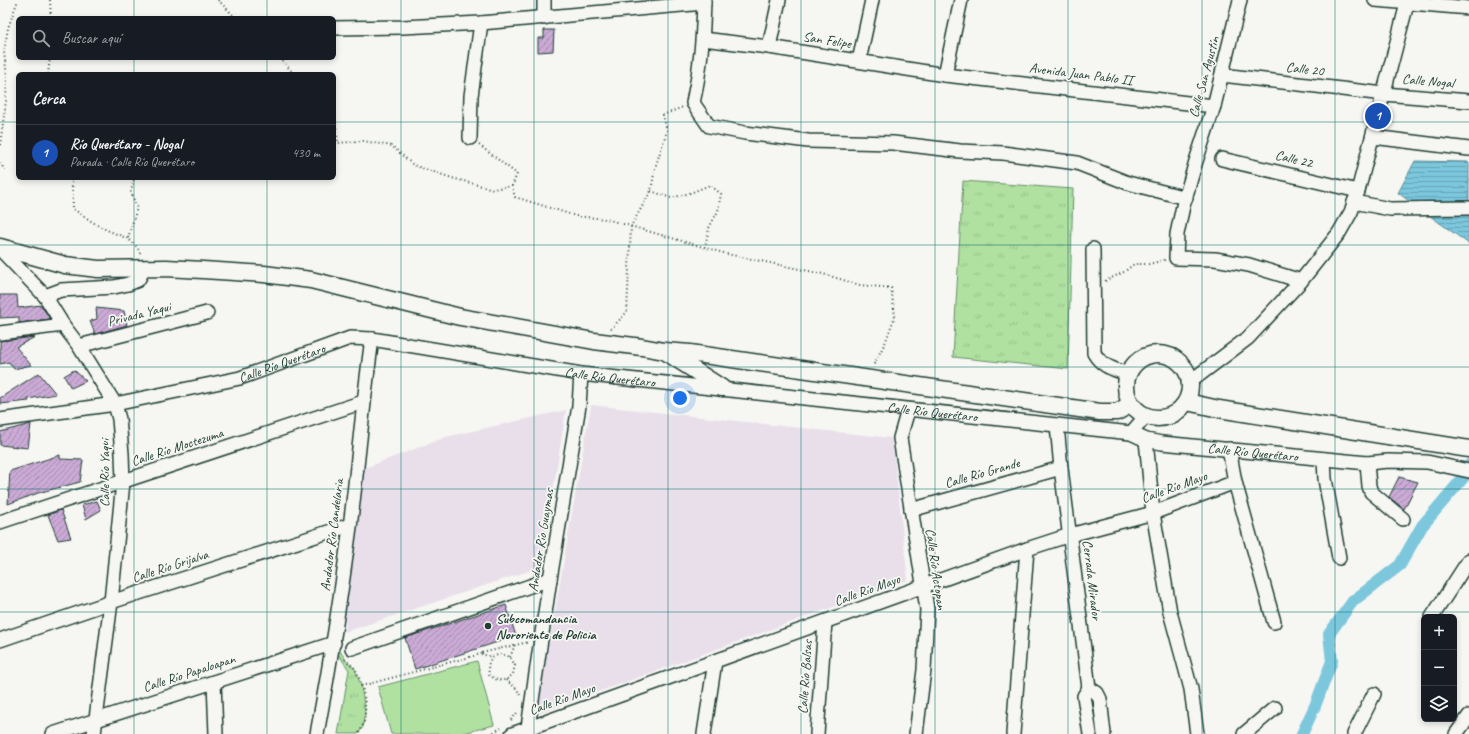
<!DOCTYPE html>
<html lang="es">
<head>
<meta charset="utf-8">
<style>
  body { margin:0; font-family:Caveat,sans-serif; background:#20242c; color:#f1f3f6 }
  .controls { position:absolute; right:12px; bottom:12px; display:grid; overflow:hidden; border-radius:6px; box-shadow:0 2px 6px #0003 }
  .controls button { width:36px; height:36px; display:grid; place-items:center; padding:0; border:0; border-bottom:1px solid #363941; background:#171b24; color:#f1f3f6; font:20px sans-serif }
  .you { position:absolute; left:680px; top:398px; width:14px; height:14px; margin:-10px; border:3px solid #fff; border-radius:50%; background:#1a73e8; box-shadow:0 0 0 6px #1a73e833 }
  .badge { display:grid; place-items:center; width:26px; height:26px; border-radius:50%; background:#2563eb; color:#fff; font-size:13px; font-weight:700 }
  .pin { position:absolute; translate:-50% -50%; border:2px solid #fff; box-shadow:0 1px 4px #0006 }
  .list { margin:0; padding:0; list-style:none }
  h2 { display:flex; justify-content:space-between; align-items:center; height:52px; margin:0; padding:0 16px; font-size:17px }
  h2 small { font-size:13px; font-weight:400; color:#9ea1a6 }
  .list li { display:grid; grid-template-columns:26px 1fr auto; gap:12px; align-items:center; box-sizing:border-box; height:56px; padding:0 16px; border-top:1px solid #363941 }
  .list b { display:block; font-size:15px; white-space:nowrap }
  .list p { margin:0; font-size:13px; white-space:nowrap; color:#9ea1a6 }
  .list em { font-size:13px; font-style:normal; color:#9ea1a6 }
  .icon { flex:none; width:22px; height:22px; fill:none; stroke:currentColor; stroke-width:2; stroke-linecap:round; stroke-linejoin:round }
  .map { position:relative; flex:none; width:1469px; height:734px; overflow:hidden }
  .search { position:absolute; background:#171b24; box-shadow:0 2px 6px #0003; left:16px; top:16px; width:320px; height:44px; display:flex; align-items:center; gap:10px; box-sizing:border-box; padding:0 14px; border-radius:6px; color:#9ea1a6; font-size:15px }
  .panel { position:absolute; background:#171b24; box-shadow:0 2px 6px #0003; left:16px; top:72px; width:320px; height:108px; border-radius:6px }
  .map>svg:first-child { display:block }
  .built { fill:#e9dfea }
  .park { fill:url(#park-tufts); stroke:#688f6a }
  .garden { fill:#b0e1a1; stroke:#688f6a }
  .water { fill:url(#water-rules); stroke:#579099 }
  .lines { fill:none; stroke-linecap:round; stroke-linejoin:round }
  .canal { stroke:#7dc7dd; stroke-width:12 }
  .building { fill:url(#building-hatch); stroke:#1f3d34 }
  .minor-casing { stroke:#1f3d34; stroke-width:16 }
  .major-casing { stroke:#1f3d34; stroke-width:19 }
  .path { stroke:#1f3d34; stroke-width:2; stroke-dasharray:1 3; stroke-linecap:butt }
  .minor { stroke:#f6f6f2; stroke-width:13 }
  .major { stroke:#f6f6f2; stroke-width:16 }
  .grid { fill:none; stroke:#0f766e; stroke-width:1; stroke-opacity:0.55 }
  .poi-dot { fill:#1f3d34; stroke:#f6f6f2; stroke-width:1.5 }
  .labels { text-anchor:middle; dominant-baseline:central; stroke-width:3.5; stroke-linejoin:round; paint-order:stroke }
  .street-label { font-size:14px; fill:#1f3d34; stroke:#f6f6f2 }
  .poi-label { font-size:14px; font-weight:bold; fill:#1f3d34; stroke:#f6f6f2; text-anchor:start }
</style>
</head>
<body>
<div class="map">
<svg width="1469" height="734" viewBox="0 0 1469 734">
  <defs>
    <pattern id="park-tufts" width="24" height="20" patternUnits="userSpaceOnUse"><rect width="24" height="20" fill="#b0e1a1"/><path d="M3 7l-1-3M5 7V3M7 7l1-3M15 17l-1-3M17 17v-4M19 17l1-3" fill="none" stroke="#97c28b"/></pattern>
    <pattern id="water-rules" width="6" height="5" patternUnits="userSpaceOnUse"><rect width="6" height="5" fill="#7dc7dd"/><path d="M0 2.5h6" fill="none" stroke="#66a3b4"/></pattern>
    <pattern id="building-hatch" width="6" height="6" patternUnits="userSpaceOnUse"><rect width="6" height="6" fill="#cbaad6"/><path d="M-1 1l2-2M0 6l6-6M5 7l2-2" fill="none" stroke="#a48cae"/></pattern>
  </defs>
  <rect width="100%" height="100%" fill="#f6f6f2"/>
  <filter id="ink" filterUnits="userSpaceOnUse"><feTurbulence type="fractalNoise" baseFrequency=".025" numOctaves="2"/><feDisplacementMap in="SourceGraphic" scale="8" xChannelSelector="R" yChannelSelector="G"/><feConvolveMatrix kernelMatrix="1 2 1 2 8 2 1 2 1" color-interpolation-filters="sRGB"/></filter>
  <g filter="url(#ink)">
    <g class="built">
      <polygon points="591,405 892,438 908,580 537,714"/>
      <polygon points="566,410 541,567 345,632 352,526 362,469 446,437"/>
    </g>
    <g class="park">
      <polygon points="963,181 1073,189 1068,369 953,357"/>
      <polygon points="336,644 346,661 355,669 361,686 365,710 363,727 358,734 338,734 349,670 336,651"/>
    </g>
    <polygon class="garden" points="477,661 494,725 460,734 391,734 378,687"/>
    <polygon class="water" points="1415,161 1469,162 1469,244 1398,193"/>
    <g class="lines">
      <polyline class="canal" points="1302,734 1315,706 1332,661 1329,634 1353,601 1400,565 1422,526 1469,471 1469,465"/>
    </g>
    <g class="building">
      <polygon points="544,30 554,30 553,51 538,52 538,38 544,38"/>
      <polygon points="0,295 17,295 18,308 41,305 50,319 19,323 19,317 0,318"/>
      <polygon points="96,308 124,311 127,325 95,334 90,321 97,319"/>
      <polygon points="35,337 16,347 31,365 14,369 9,362 0,364 0,341"/>
      <polygon points="74,370 86,381 71,388 64,376"/>
      <polygon points="39,373 56,394 28,399 29,401 0,404 0,398"/>
      <polygon points="31,424 28,448 0,445 0,432"/>
      <polygon points="60,455 60,459 83,460 80,482 38,493 8,504 10,471"/>
      <polygon points="1399,477 1418,482 1404,509 1389,497"/>
      <polygon points="97,501 101,510 86,519 82,505"/>
      <polygon points="61,510 71,538 58,540 48,515"/>
      <polygon points="506,605 516,636 415,669 405,638"/>
    </g>
    <g class="lines">
      <g class="minor-casing">
        <g id="minor">
          <path d="M704,0C703,36 701,67 693,103L709,126L745,133L808,141L893,143L960,151L1003,153L1077,163L1128,183L1186,198"/>
          <polyline points="1240,0 1214,106 1196,161 1183,206 1177,234 1176,258 1215,259 1249,265 1301,281"/>
          <polyline points="1375,0 1469,8"/>
          <polyline points="544,18 544,0"/>
          <polyline points="334,28 403,27 481,23 704,3"/>
          <polyline points="703,39 769,47 945,75 1214,106"/>
          <polyline points="769,47 779,0"/>
          <polyline points="859,61 872,0"/>
          <polyline points="945,75 961,0"/>
          <polyline points="1222,75 1384,94 1469,101"/>
          <polyline points="1373,137 1469,149"/>
          <polyline points="470,138 471,96 481,23"/>
          <polyline points="1222,159 1358,191"/>
          <polyline points="1354,202 1390,209 1469,208"/>
          <polyline points="0,249 45,296 63,325 79,346 115,404 119,419 122,454 123,482 111,602 94,734"/>
          <path d="M1093,249L1094,353C1102,367 1114,369 1127,374"/>
          <polyline points="45,296 61,290 114,287 128,284 138,280 144,269"/>
          <polyline points="0,333 63,325"/>
          <polyline points="79,346 207,313"/>
          <polyline points="1191,381 1248,338 1301,281 1339,233 1351,212 1358,191 1408,0"/>
          <polyline points="908,410 900,438 927,609 924,670 916,734"/>
          <path id="s1" d="M0,420L115,404L240,378L350,338L372,339L581,374L1131,433L1146,440L1162,443L1367,463L1388,461L1427,462L1469,471"/>
          <polyline points="1057,425 1061,468 1089,688 1097,693 1100,699 1104,734"/>
          <polyline points="1131,433 1146,416"/>
          <polyline points="1146,440 1153,513 1170,612 1191,689 1197,734"/>
          <polyline points="1229,449 1235,482 1274,622"/>
          <polyline points="1324,459 1325,479 1339,558"/>
          <polyline points="1367,463 1369,486 1371,492 1403,519"/>
          <polyline points="911,510 1061,468"/>
          <polyline points="0,522 363,402"/>
          <polyline points="1432,617 1469,560"/>
          <polyline points="0,640 111,602 350,525"/>
          <polyline points="352,648 550,579"/>
          <polyline points="214,682 216,734"/>
          <polyline points="1089,688 1084,696 1090,734"/>
          <polyline points="53,734 334,643"/>
          <path d="M317,734C330,665 341,596 350,527C358,464 363,402 372,339"/>
          <polyline points="512,734 1027,549 1070,535 1153,513 1235,482"/>
          <polyline points="527,734 550,579 579,406 581,374"/>
          <polyline points="704,734 715,661"/>
          <polyline points="817,734 825,622"/>
          <polyline points="1013,734 1027,549"/>
          <polyline points="1244,734 1275,708"/>
          <polyline points="1354,734 1374,694"/>
          <polyline points="1456,734 1469,716"/>
        </g>
      </g>
      <g class="major-casing">
        <g id="major">
          <polyline points="0,247 65,265 98,269 166,268 203,270 264,274 311,280 460,317 594,341 642,347 664,351 690,353 1100,412 1117,412 1131,404"/>
          <polyline points="666,352 722,388"/>
          <circle cx="1158" cy="386" r="32"/>
          <polyline points="1187,402 1219,409 1469,449"/>
        </g>
      </g>
      <g class="path">
        <polyline points="50,0 51,18"/>
        <polyline points="218,0 236,18"/>
        <polyline points="280,58 294,74"/>
        <polyline points="48,74 50,58"/>
        <polyline points="334,108 338,143 363,141 392,146 413,165 452,178 493,189 512,186"/>
        <polyline points="0,145 6,101 7,76 4,52 8,28 18,0"/>
        <polyline points="479,145 517,174 512,186 515,197 576,216 606,219 727,254 823,274 860,285 891,288 895,316 885,343 873,366"/>
        <polyline points="0,163 5,170"/>
        <path d="M72,178L73,209C83,215 94,224 105,229C119,236 136,238 141,256"/>
        <polyline points="651,191 671,198 690,193 710,185 721,194 718,211 709,228 705,247"/>
        <polyline points="128,238 137,208 131,192 134,178"/>
        <polyline points="1105,281 1124,272 1134,264 1149,264 1165,260"/>
        <polyline points="611,329 627,312 631,226 651,191 655,168 667,131 663,115 683,107"/>
        <polyline points="482,653 515,645"/>
        <polyline points="510,657 515,645 529,642"/>
        <path d="M345,659C348,663 354,666 356,670C364,688 371,718 358,734"/>
        <polyline points="506,680 517,689 520,695"/>
        <polyline points="361,686 481,654 492,657 501,654 510,657 515,665 513,674 506,680 497,680 489,675 488,665 492,657"/>
        <polyline points="511,720 517,713"/>
        <polyline points="490,734 501,728"/>
      </g>
      <use href="#minor" class="minor"/>
      <use href="#major" class="major"/>
    </g>
  </g>
  <path class="grid" d="M134,0V18M267,0V18M401,0V734M534,0V734M668,0V734M801,0V734M935,0V734M1068,0V734M1202,0V734M1335,0V734M134,58V74M267,58V74M0,122H18M334,122H1469M134,178V734M267,178V734M0,245H1469M0,367H1469M0,489H1469M0,612H1469"/>
  <circle class="poi-dot" cx="488" cy="626" r="4"/>
  <g class="labels">
    <g class="street-label">
      <text transform="translate(827 40) rotate(9)">San Felipe</text>
      <text transform="translate(1305 69) rotate(7)">Calle 20</text>
      <text transform="translate(1081 74) rotate(7)">Avenida Juan Pablo II</text>
      <text transform="translate(1204 77) rotate(-75)">Calle San Agustín</text>
      <text transform="translate(1428 81) rotate(5)">Calle Nogal</text>
      <text transform="translate(1294 159) rotate(13)">Calle 22</text>
      <text transform="translate(139 314) rotate(-14)">Privada Yaqui</text>
      <text stroke="none"><textPath href="#s1" startOffset="288">Calle Río Querétaro</textPath></text>
      <text stroke="none"><textPath href="#s1" startOffset="624">Calle Río Querétaro</textPath></text>
      <text stroke="none"><textPath href="#s1" startOffset="948">Calle Río Querétaro</textPath></text>
      <text transform="translate(177 447) rotate(-18)">Calle Río Moctezuma</text>
      <text stroke="none"><textPath href="#s1" startOffset="1272">Calle Río Querétaro</textPath></text>
      <text transform="translate(104 473) rotate(-90)">Calle Río Yaqui</text>
      <text transform="translate(982 473) rotate(-16)">Calle Río Grande</text>
      <text transform="translate(1174 487) rotate(-20)">Calle Río Mayo</text>
      <text transform="translate(332 535) rotate(-83)">Andador Río Candelaria</text>
      <text transform="translate(541 540) rotate(-81)">Andador Río Guaymas</text>
      <text transform="translate(170 566) rotate(-18)">Calle Río Grijalva</text>
      <text transform="translate(936 569) rotate(82)">Calle Río Actopan</text>
      <text transform="translate(1092 580) rotate(83)">Cerrada Mirador</text>
      <text transform="translate(867 590) rotate(-20)">Calle Río Mayo</text>
      <text transform="translate(189 673) rotate(-18)">Calle Río Papaloapan</text>
      <text transform="translate(805 677) rotate(-86)">Calle Río Balsas</text>
      <text transform="translate(562 699) rotate(-20)">Calle Río Mayo</text>
    </g>
    <g class="poi-label">
      <text x="496" y="618">Subcomandancia<tspan x="496" dy="16">Nororiente de Policia</tspan></text>
    </g>
  </g>
</svg>
<div class="controls">
<button>+</button>
<button>−</button>
<button><svg class="icon" aria-label="layers" viewBox="0 0 24 24"><path d="M12 4l9 5-9 5-9-5zM3 14l9 5 9-5"/></svg></button>
</div>
<div class="you"></div>
<div class="pin badge" style="left:1378px;top:116px;background:#1a4fb4">1</div>
<div class="search"><svg class="icon" aria-label="search" viewBox="0 0 24 24"><circle cx="10" cy="10" r="6"/><path d="M15 15l6 6"/></svg>Buscar aquí</div>
<section class="panel">
<h2>Cerca<small></small></h2>
<ul class="list">
<li><span class="badge" style="background:#1a4fb4">1</span><div><b>Río Querétaro - Nogal</b><p>Parada · Calle Río Querétaro</p></div><em>430 m</em></li>
</ul>
</section>
</div>
</body>
</html>
